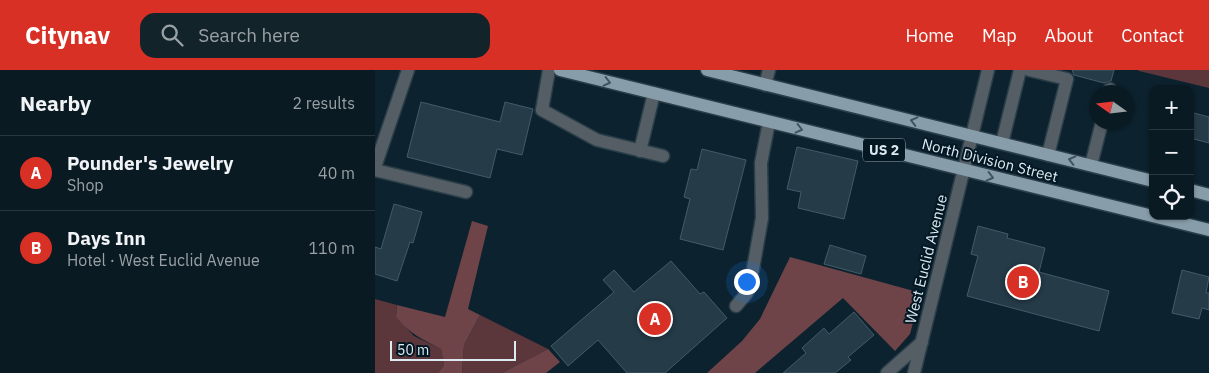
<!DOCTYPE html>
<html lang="en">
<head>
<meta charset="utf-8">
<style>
  body { margin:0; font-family:"IBM Plex Sans",sans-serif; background:#12232a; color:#f1f3f6 }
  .controls { position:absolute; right:15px; top:15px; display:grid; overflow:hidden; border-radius:10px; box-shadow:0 1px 4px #0004 }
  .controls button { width:45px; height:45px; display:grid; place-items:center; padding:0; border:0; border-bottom:1px solid #293840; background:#091a22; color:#f1f3f6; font:25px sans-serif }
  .compass { position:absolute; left:714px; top:15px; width:45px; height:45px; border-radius:50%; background:#091a22; box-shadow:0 1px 4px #0004; rotate:284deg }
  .scale { position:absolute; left:15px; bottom:12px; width:126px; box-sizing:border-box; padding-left:5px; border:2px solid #ddeaf2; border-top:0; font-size:14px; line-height:18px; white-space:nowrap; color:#ddeaf2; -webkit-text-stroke:4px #041824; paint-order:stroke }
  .you { position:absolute; left:371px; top:211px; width:18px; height:18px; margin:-12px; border:4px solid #fff; border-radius:50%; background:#1a73e8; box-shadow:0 0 0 8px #1a73e833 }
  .badge { display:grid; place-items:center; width:32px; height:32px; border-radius:50%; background:#d93025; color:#fff; font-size:16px; font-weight:700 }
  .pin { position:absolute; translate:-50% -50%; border:2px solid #fff; box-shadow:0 1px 5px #0006 }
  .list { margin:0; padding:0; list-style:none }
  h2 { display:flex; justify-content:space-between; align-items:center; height:65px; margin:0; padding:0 20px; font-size:21px }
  h2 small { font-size:16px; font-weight:400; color:#99a1a5 }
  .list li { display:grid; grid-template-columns:32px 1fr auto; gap:15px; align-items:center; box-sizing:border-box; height:75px; padding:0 20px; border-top:1px solid #293840 }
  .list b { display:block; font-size:19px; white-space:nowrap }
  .list p { margin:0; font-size:16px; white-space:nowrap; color:#99a1a5 }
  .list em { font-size:16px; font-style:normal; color:#99a1a5 }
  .icon { flex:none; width:28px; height:28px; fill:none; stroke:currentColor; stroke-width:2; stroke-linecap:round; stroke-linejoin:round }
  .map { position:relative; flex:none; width:834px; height:303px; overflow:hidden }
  header { display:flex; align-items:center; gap:30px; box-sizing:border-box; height:70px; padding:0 25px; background:#d93025; color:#fff }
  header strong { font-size:24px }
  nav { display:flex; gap:28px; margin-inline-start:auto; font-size:18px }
  .search { width:350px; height:45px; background:#12232a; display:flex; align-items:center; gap:12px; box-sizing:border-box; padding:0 18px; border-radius:15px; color:#99a1a5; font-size:19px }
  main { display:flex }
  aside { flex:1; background:#091a22 }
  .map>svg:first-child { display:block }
  .green { fill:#5b363b }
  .forest { fill:#6e4449 }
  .building { fill:#253b48; stroke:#435a68 }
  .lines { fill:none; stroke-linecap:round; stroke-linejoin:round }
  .minor-casing { stroke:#293e49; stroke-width:15 }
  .major-casing { stroke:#293e49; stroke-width:15 }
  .minor { stroke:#545e64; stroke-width:12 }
  .major { stroke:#889daa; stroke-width:12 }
  .oneway { stroke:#3f5460 }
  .labels { text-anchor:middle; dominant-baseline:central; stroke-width:4; stroke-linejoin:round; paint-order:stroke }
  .shield { fill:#041824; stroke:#9cabb4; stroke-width:1 }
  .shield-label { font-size:14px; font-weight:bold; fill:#ddeaf2 }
  .street-label { font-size:15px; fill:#ddeaf2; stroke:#041824 }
</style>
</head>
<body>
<header>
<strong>Citynav</strong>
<div class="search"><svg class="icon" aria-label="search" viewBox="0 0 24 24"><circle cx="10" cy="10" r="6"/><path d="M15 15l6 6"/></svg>Search here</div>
<nav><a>Home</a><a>Map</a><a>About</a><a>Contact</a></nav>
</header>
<main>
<aside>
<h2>Nearby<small>2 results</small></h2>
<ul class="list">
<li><span class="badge">A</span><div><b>Pounder's Jewelry</b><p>Shop</p></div><em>40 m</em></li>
<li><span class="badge">B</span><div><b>Days Inn</b><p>Hotel · West Euclid Avenue</p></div><em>110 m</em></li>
</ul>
</aside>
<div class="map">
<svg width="834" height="303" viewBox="0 0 834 303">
  <rect width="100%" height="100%" fill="#0c222e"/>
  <g class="green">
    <polygon points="763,0 834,0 834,18 764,1"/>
    <polygon points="0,229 22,235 21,247 39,266 66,279 69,295 63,303 0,303"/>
    <polygon points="105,245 173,279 127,303 87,303 89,275"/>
  </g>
  <g class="forest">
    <path d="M97,151L113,156L93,239L105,245L89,275L87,303H63L69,295L66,279C47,269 35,264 21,247L22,235L70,247Z"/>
    <polygon points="415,187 546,223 535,264 520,281 468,228 380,303 332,303 367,271 385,249"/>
    <polygon points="173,279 185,292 171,303 127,303"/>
  </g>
  <g class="building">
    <polygon points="697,0 739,0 736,11 729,13 699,5"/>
    <polygon points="46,32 125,52 130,32 158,39 147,85 122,79 115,108 32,87"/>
    <polygon points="815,42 834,47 834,73 815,68"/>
    <polygon points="422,77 483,91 469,149 423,138 426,122 412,119"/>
    <polygon points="327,79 371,90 348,180 305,169 315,129 309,127 316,99 322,100"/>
    <polygon points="19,134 47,142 38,173 35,172 22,211 0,204 0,177 6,179"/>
    <polygon points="603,156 633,164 632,168 670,178 664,202 734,221 724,261 592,226 603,186 596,184"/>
    <polygon points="455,175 491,186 486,204 449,194"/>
    <polygon points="296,191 325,224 329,222 352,248 290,303 252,303 223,270 193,296 176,276 239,222 228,210 239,200 259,222"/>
    <polygon points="807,200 834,207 831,223 834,223 834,240 827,238 824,249 797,243"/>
    <polygon points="479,242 499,265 473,287 476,290 460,303 408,303 431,283 427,278 449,258 454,264"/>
  </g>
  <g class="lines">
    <g class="minor-casing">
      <g id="minor">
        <polyline points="174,0 167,40 222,70 288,86"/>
        <polyline points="654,0 692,9 673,85"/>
        <polyline points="390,15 394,0"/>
        <polyline points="734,22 735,19"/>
        <polyline points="627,73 645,0"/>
        <polyline points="265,81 279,23"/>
        <polyline points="716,95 727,52"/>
        <polyline points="0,97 33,0"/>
        <polyline points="0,100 91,122"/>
        <polyline points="361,236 372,223 378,199 387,148 386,93 394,52"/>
        <polyline points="512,303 547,272"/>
        <polyline points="539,303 613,0"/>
      </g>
    </g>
    <g class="major-casing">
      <g id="major">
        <polyline points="185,0 834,160"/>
        <polyline points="332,0 778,111"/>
        <polyline points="815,120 834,125"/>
      </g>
    </g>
    <use href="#minor" class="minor"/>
    <use href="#major" class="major"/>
  </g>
  <defs><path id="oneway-chevron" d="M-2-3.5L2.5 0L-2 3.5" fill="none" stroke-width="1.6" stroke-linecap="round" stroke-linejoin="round" transform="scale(1.25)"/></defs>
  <g class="oneway">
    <use href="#oneway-chevron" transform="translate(232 12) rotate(14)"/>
    <use href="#oneway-chevron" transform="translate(539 51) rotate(-166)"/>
    <use href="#oneway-chevron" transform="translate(424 59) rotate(14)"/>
    <use href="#oneway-chevron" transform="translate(697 90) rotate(-166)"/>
    <use href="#oneway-chevron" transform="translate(615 107) rotate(14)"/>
  </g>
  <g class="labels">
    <rect class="shield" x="488" y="68.5" width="42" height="23" rx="4"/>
    <g class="shield-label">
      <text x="509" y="80">US 2</text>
    </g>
    <g class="street-label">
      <text transform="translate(615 90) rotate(14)">North Division Street</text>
      <text transform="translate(551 189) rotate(-76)">West Euclid Avenue</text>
    </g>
  </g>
</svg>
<div class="controls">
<button>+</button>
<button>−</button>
<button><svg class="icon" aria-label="locate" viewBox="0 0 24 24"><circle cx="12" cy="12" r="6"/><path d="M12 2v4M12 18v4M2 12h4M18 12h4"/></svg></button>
</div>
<svg class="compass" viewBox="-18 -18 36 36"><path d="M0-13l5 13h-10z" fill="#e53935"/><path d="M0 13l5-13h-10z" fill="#99a1a5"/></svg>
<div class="scale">50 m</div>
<div class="you"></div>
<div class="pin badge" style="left:280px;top:249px">A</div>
<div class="pin badge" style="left:648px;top:212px">B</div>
</div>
</main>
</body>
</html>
